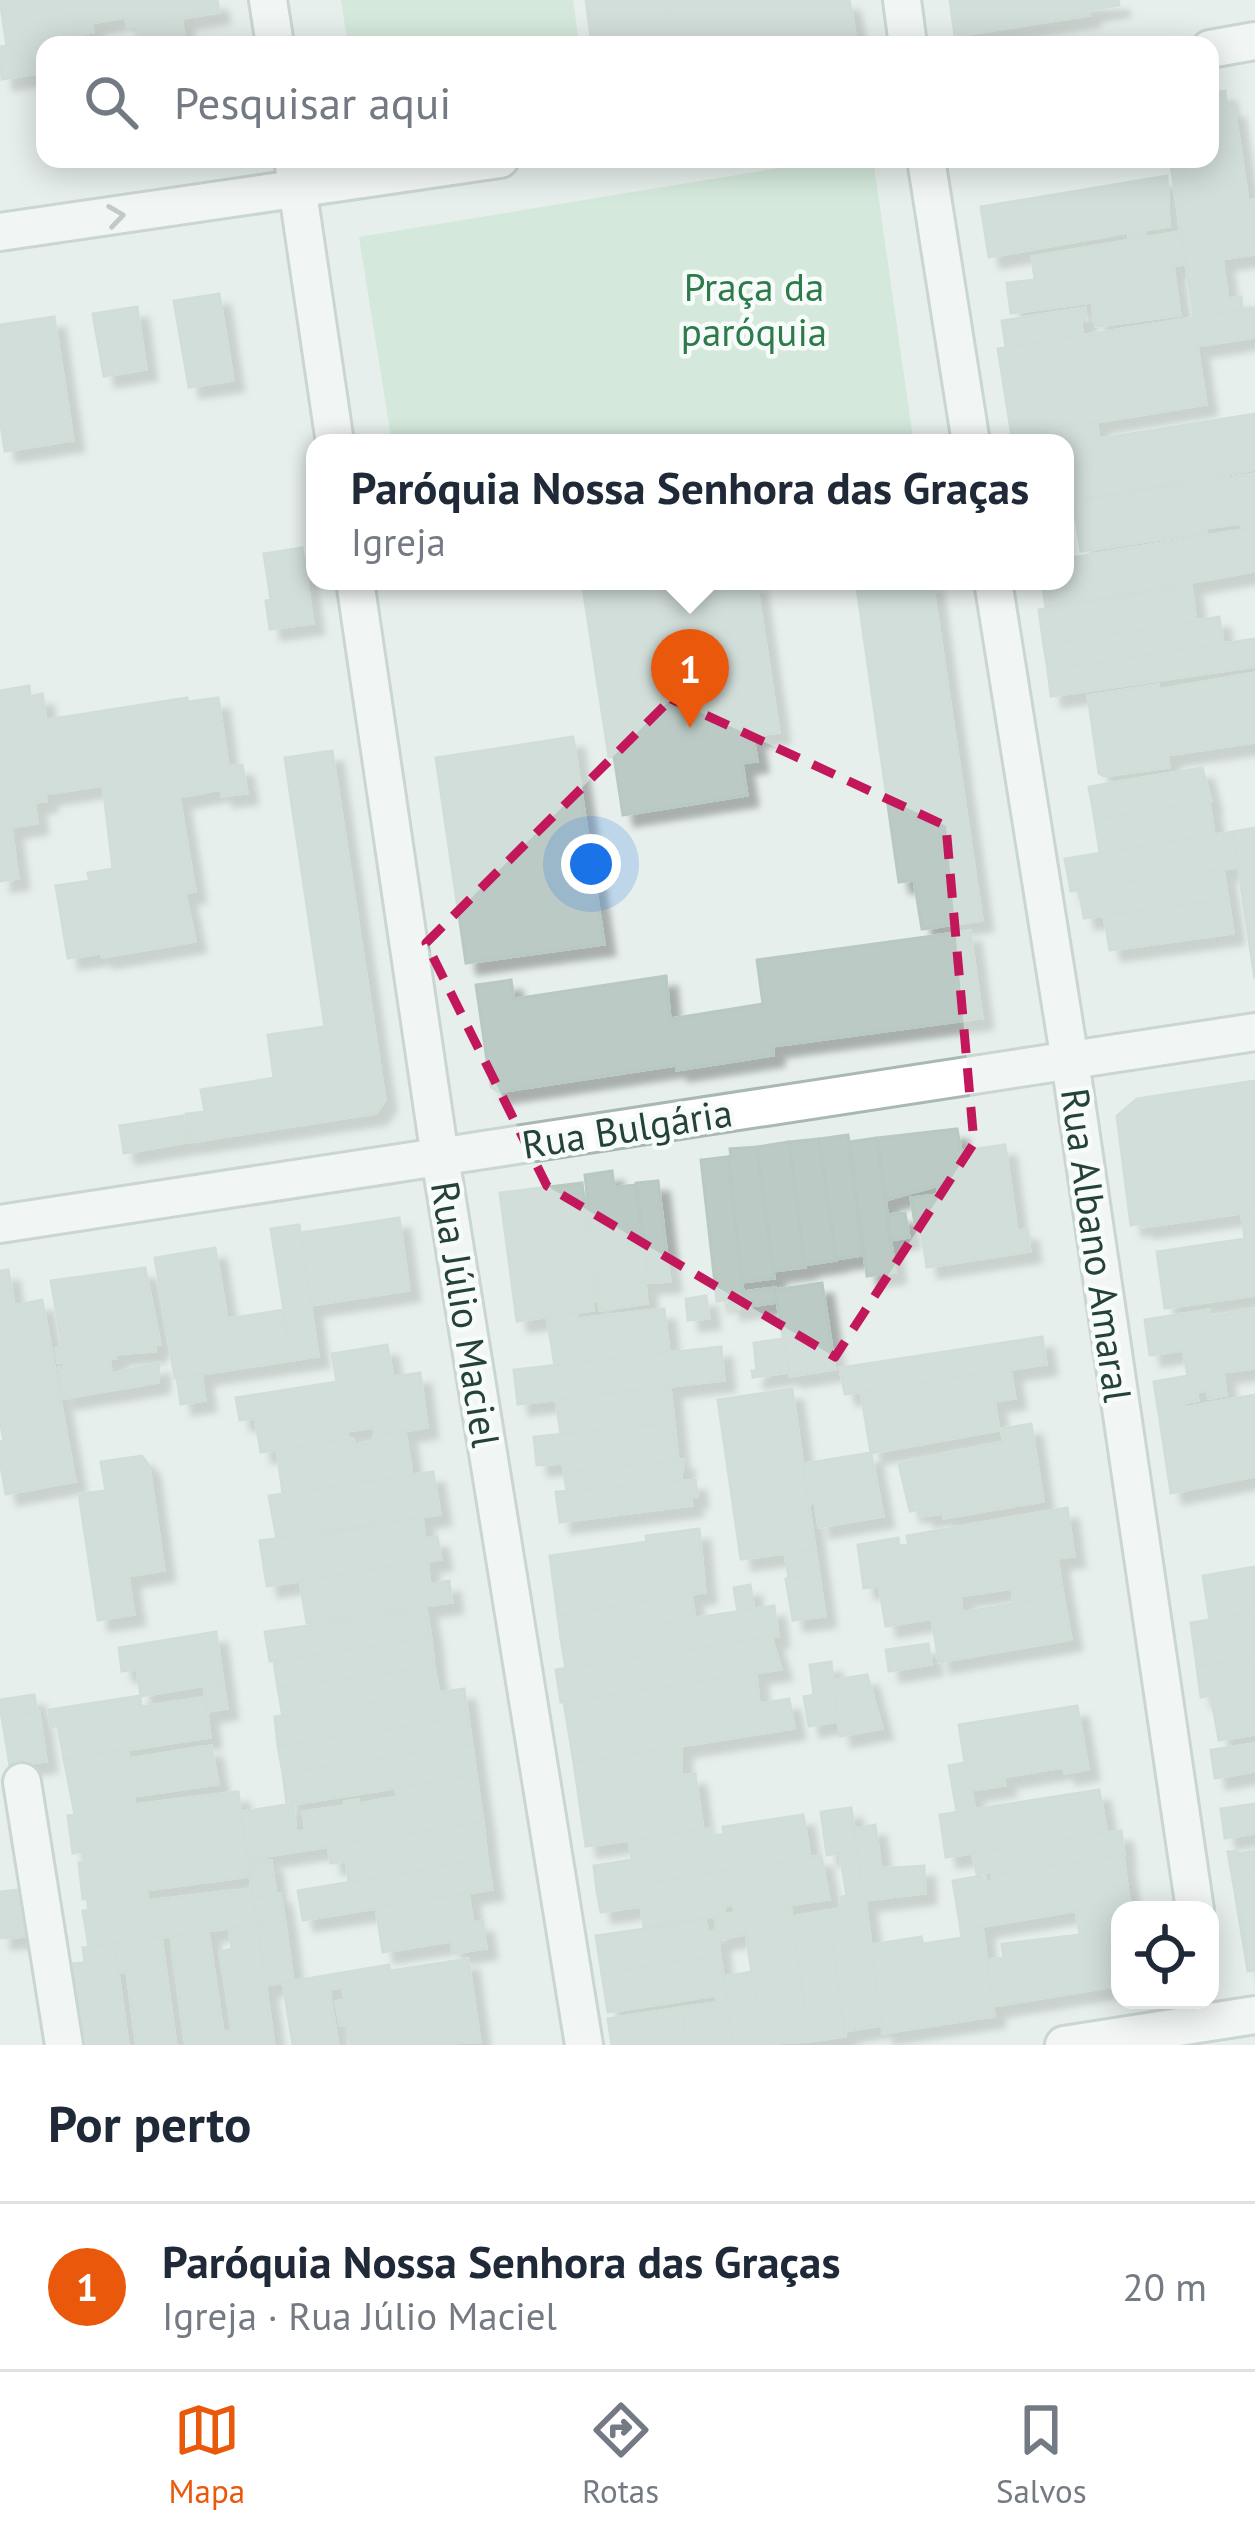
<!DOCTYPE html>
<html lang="pt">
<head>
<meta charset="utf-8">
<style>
  body { margin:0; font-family:"PT Sans",sans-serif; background:#f2f2f3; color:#1f2937 }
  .controls { position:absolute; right:36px; bottom:36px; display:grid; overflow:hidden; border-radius:24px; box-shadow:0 6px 30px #0003 }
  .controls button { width:108px; height:108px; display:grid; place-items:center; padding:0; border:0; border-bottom:3px solid #e0e1e3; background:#fff; color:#1f2937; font:60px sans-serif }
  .you { position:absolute; left:591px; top:864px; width:42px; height:42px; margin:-30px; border:9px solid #fff; border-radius:50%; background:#1a73e8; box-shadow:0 0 0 18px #1a73e833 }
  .badge { display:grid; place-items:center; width:78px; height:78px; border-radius:50%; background:#ea580c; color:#fff; font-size:39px; font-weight:700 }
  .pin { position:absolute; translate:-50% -99px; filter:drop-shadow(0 3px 6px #0008) }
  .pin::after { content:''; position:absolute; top:63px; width:42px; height:36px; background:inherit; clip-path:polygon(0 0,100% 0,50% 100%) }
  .popup { position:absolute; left:306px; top:434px; width:768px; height:156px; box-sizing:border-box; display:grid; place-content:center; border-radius:24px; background:#fff; filter:drop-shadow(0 3px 9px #0005); font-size:39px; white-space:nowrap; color:#747a83 }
  .popup b { font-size:45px; color:#1f2937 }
  .popup::after { content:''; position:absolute; left:50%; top:100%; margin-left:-24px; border:24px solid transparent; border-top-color:#fff }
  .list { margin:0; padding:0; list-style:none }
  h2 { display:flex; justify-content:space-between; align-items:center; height:156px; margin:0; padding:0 48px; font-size:51px }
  h2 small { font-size:39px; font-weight:400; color:#747a83 }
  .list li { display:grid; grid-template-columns:78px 1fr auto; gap:36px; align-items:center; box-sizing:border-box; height:168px; padding:0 48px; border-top:3px solid #e0e1e3 }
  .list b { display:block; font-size:45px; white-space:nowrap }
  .list p { margin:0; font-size:39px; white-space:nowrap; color:#747a83 }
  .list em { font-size:39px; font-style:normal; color:#747a83 }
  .icon { flex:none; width:66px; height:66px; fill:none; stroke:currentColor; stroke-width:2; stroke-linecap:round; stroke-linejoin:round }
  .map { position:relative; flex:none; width:1255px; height:2045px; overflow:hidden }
  .search { position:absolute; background:#fff; box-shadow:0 6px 30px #0003; left:36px; right:36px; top:36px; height:132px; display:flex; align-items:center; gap:30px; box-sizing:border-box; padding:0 42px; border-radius:24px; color:#747a83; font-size:45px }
  .sheet { height:324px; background:#fff }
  nav { display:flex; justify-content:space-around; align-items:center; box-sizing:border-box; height:168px; border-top:3px solid #e0e1e3; background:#fff; font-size:33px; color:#747a83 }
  nav a { display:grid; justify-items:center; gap:6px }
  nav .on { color:#ea580c }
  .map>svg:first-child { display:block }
  .green { fill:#bfe0c8 }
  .building { fill:#bbcac4; stroke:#b8c9c2; stroke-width:3; filter:url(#shadow) }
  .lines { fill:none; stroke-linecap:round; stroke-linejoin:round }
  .street-casing { stroke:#a8b8b2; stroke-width:42 }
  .street { stroke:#fff; stroke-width:36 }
  .oneway { stroke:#92a09c }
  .marked { fill:none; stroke:#c2185b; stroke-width:9; stroke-dasharray:24 15; stroke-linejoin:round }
  .labels { text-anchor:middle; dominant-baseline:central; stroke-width:9; stroke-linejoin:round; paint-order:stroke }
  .park-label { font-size:39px; fill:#2d7a4b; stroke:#f7fbf9 }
  .street-label { font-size:39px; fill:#24423a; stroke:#f7fbf9 }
</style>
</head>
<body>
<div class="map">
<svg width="1255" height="2045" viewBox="0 0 1255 2045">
  <defs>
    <filter id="shadow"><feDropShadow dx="11" dy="11" stdDeviation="3" flood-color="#0004"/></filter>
  </defs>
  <rect width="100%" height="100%" fill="#e6efeb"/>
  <g class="green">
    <polygon points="341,0 573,0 579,43 348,45"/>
    <polygon points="834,159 873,159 913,438 882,443 392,443 359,237"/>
  </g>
  <g class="building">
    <polygon points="0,0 217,0 219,12 127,27 126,17 91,23 93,32 7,46"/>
    <polygon points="586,0 663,0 670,45 592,45"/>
    <polygon points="663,0 849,0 857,45 670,45"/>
    <polygon points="950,0 1118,0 1119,5 1088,10 1089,15 955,36"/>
    <polygon points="181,18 186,45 141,45 138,25"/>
    <polygon points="50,39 51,45 45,45 45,72 2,79 0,47"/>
    <polygon points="1225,91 1227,108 1234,107 1248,201 1253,200 1255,254 1222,259 1228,299 1241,297 1242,310 1194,317 1170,159 1210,159 1210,94"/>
    <polygon points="1167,176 1169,226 1144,230 1145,235 1129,237 1128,232 989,257 981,207"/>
    <polygon points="1180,232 1185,264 1173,266 1180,315 1096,326 1092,302 1011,313 1007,283 1035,280 1032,257"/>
    <polygon points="219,294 233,380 189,387 174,301"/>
    <polygon points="137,307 146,369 104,376 93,314"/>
    <polygon points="1085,308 1086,320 1080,321 1083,335 1006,347 1002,321"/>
    <polygon points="1255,308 1255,337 1197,346 1206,404 1012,436 998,349"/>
    <polygon points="54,317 73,440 5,451 0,418 0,325"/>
    <polygon points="1255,414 1255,469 1065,502 1065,443 1023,443 1021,434 1096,422 1099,439"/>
    <polygon points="1255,474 1255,528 1242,531 1241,523 1205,528 1206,532 1081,551 1073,501"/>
    <polygon points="1255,528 1255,571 1046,608 1042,581 1065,581 1065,559"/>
    <polygon points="302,548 313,623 270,629 266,601 271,600 264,554"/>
    <polygon points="582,581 756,581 779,732 753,736 757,761 742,763 747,795 623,815 614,756 609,757"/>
    <polygon points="856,581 932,581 982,920 922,929 914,880 899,882"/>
    <polygon points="1191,586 1196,621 1044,646 1039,610"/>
    <polygon points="1219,617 1223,643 1048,670 1044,646"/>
    <polygon points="1255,639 1255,666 1051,696 1048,670"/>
    <polygon points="1255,673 1255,742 1167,755 1169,767 1104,776 1099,773 1088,696 1158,685 1159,690"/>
    <polygon points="29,686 30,697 42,694 46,720 187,698 188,702 218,698 228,766 242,765 247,793 222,796 221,789 179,797 195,891 185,893 195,941 103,957 101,953 68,958 56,886 90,881 88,873 113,869 103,785 45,794 46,801 34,802 37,823 11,827 18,878 0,881 0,691"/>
    <polygon points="573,737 604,944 466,963 436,758"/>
    <polygon points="332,751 385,1100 376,1113 190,1142 186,1114 205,1112 201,1090 274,1078 268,1035 325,1027 285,758"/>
    <polygon points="1202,768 1211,801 1095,820 1089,787"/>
    <polygon points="1209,801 1214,834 1100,853 1095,820"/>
    <polygon points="1255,828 1255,979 1233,832"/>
    <polygon points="1233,832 1238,867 1071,891 1065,859"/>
    <polygon points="1223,869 1228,899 1084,918 1079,889"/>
    <polygon points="1228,899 1233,933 1110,950 1104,916"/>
    <polygon points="970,931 982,1018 773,1046 773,1055 677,1070 676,1065 499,1092 491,1087 476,985 511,980 514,999 666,976 670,1019 763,1004 757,960"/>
    <polygon points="1255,1081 1255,1211 1143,1227 1143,1223 1131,1225 1117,1116 1137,1099"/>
    <polygon points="183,1116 187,1142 124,1153 120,1126"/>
    <polygon points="957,1129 961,1151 1005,1145 1017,1231 1027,1230 1030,1251 927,1267 920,1223 915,1224 911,1198 937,1195 939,1185 885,1200 877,1138"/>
    <polygon points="848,1135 863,1255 835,1259 819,1139"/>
    <polygon points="877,1138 895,1272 867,1276 849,1142"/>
    <polygon points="819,1139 836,1260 804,1265 789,1142"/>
    <polygon points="789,1142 805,1267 773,1271 757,1147"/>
    <polygon points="757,1147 774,1278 742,1282 728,1157 731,1156 730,1149"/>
    <polygon points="728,1157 743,1292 775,1288 777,1302 730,1309 729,1299 717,1301 701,1160"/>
    <polygon points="612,1171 614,1187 636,1185 649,1282 645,1281 647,1303 600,1310 585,1175"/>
    <polygon points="658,1181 670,1281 660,1282 649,1282 636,1183"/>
    <polygon points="582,1183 596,1301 592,1301 593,1310 517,1321 500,1193"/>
    <polygon points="905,1213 909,1237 890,1240 887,1215"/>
    <polygon points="1255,1214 1255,1295 1165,1308 1157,1252 1245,1239 1242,1216"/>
    <polygon points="399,1218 409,1290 311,1305 301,1233"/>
    <polygon points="299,1225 318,1356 286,1361 282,1336 288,1335 271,1229"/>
    <polygon points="215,1248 227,1319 284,1310 286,1361 175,1378 155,1258"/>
    <polygon points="145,1268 160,1344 154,1345 155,1351 115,1354 115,1358 109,1359 112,1374 159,1363 158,1382 64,1398 59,1368 66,1367 65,1361 58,1362 56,1349 63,1348 51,1281"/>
    <polygon points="8,1270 14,1306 42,1300 75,1481 6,1494 0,1460 0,1442 4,1441 0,1420 0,1271"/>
    <polygon points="822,1283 835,1369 790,1376 775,1290"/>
    <polygon points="706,1296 709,1318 688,1320 686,1299"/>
    <polygon points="664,1309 669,1352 555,1366 547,1317 577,1313 577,1319"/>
    <polygon points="1255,1309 1255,1368 1223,1372 1226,1395 1209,1398 1207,1390 1196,1392 1198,1400 1158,1407 1154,1382 1188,1376 1183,1350 1150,1355 1145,1320 1209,1310 1210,1317"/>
    <polygon points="1042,1337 1046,1364 845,1394 840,1368"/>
    <polygon points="784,1339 789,1372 753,1377 752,1371 757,1371 754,1343"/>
    <polygon points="387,1345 393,1377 420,1373 427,1427 375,1436 374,1427 347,1431 348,1439 261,1452 255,1418 240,1420 236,1398 337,1382 332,1354"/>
    <polygon points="721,1347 724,1380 518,1404 514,1370"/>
    <polygon points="1010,1369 1015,1398 994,1401 999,1430 871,1453 861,1392"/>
    <polygon points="201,1374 205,1400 181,1404 177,1378"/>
    <polygon points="670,1386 674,1423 561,1435 556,1400"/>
    <polygon points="792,1389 815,1549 741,1559 718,1400"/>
    <polygon points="1255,1395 1255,1476 1171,1493 1158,1407 1184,1403 1185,1408"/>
    <polygon points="674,1423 678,1461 564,1472 563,1463 537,1465 534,1437"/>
    <polygon points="1031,1424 1043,1501 944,1518 943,1513 922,1516 922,1509 910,1511 899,1464 1004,1442 1001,1429"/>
    <polygon points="405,1431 412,1475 283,1494 277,1450 348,1439 353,1439 355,1445 375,1442 374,1436"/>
    <polygon points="871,1453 883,1516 819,1527 815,1502 808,1504 803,1464"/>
    <polygon points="142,1456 149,1466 164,1570 128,1576 134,1614 98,1620 79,1494 106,1491 101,1462"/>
    <polygon points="684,1460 680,1481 567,1492 564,1472"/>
    <polygon points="433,1472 440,1514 277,1539 269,1496"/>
    <polygon points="695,1480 697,1496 690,1497 692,1505 560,1522 556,1492"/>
    <polygon points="1067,1508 1074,1556 1057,1558 1063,1595 1014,1604 1012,1588 960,1596 962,1613 886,1626 879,1586 864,1588 858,1545 898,1538 899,1546 909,1545 907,1536"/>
    <polygon points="422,1517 425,1539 437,1537 441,1559 267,1586 260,1541 296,1536 297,1540"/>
    <polygon points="699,1529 705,1592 558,1616 550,1556 647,1542 646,1536"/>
    <polygon points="815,1549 819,1575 789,1579 785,1553"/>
    <polygon points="427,1561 430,1585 449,1581 452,1602 307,1623 300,1581"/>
    <polygon points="1255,1567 1255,1612 1210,1620 1203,1576"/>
    <polygon points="819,1575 825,1616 793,1620 786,1579"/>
    <polygon points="750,1585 754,1609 738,1612 734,1588"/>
    <polygon points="691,1594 695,1619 561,1639 558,1616"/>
    <polygon points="1063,1595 1071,1639 939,1662 932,1618"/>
    <polygon points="774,1606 778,1636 566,1669 561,1639"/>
    <polygon points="426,1609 431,1638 270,1661 265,1632"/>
    <polygon points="1255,1612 1255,1657 1197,1667 1191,1623"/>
    <polygon points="216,1632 223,1682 141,1696 137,1669 122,1671 119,1648"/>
    <polygon points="771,1637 781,1669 561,1702 556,1670"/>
    <polygon points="431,1638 434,1667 278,1688 274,1661"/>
    <polygon points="928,1644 931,1664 889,1671 886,1650"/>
    <polygon points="1255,1657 1255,1734 1219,1740 1211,1695 1201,1697 1197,1667"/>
    <polygon points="831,1662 837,1721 809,1726 804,1697 814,1695 810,1665"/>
    <polygon points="434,1667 439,1693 283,1717 278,1688"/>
    <polygon points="756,1673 759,1704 789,1699 794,1728 574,1763 564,1702"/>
    <polygon points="867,1675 882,1728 840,1736 833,1680"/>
    <polygon points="223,1682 227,1708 208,1711 204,1685"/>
    <polygon points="464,1689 468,1717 278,1746 275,1717"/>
    <polygon points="34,1695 37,1712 2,1717 0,1700"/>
    <polygon points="140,1696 141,1707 205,1698 210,1737 64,1759 58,1725 51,1727 49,1710"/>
    <polygon points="1077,1706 1088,1769 1065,1773 1063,1767 1003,1777 1005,1785 971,1790 975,1810 957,1812 949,1766 965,1763 959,1725"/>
    <polygon points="39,1712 46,1761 10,1766 2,1717"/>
    <polygon points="468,1717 472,1745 283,1773 278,1746"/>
    <polygon points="1255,1744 1255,1771 1215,1778 1211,1750"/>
    <polygon points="472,1745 476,1775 287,1805 283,1773"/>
    <polygon points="211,1746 218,1784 133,1796 135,1805 238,1792 250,1876 146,1890 148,1901 252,1889 257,1924 89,1947 83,1911 89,1910 87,1898 83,1899 79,1863 85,1862 84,1851 73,1853 68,1816 75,1815 64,1759 127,1749 129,1759"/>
    <polygon points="681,1746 681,1776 695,1774 703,1830 586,1846 574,1763"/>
    <polygon points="476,1775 483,1822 248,1859 241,1812 293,1804 296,1833 306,1830 303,1812 345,1806 345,1802 358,1800 359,1804 397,1797 396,1788"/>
    <polygon points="1099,1790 1107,1833 946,1857 940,1815"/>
    <polygon points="1255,1804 1255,1833 1225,1838 1221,1809"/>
    <polygon points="851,1808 857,1850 827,1855 821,1812"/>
    <polygon points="803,1815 810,1858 597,1891 594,1866 632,1860 629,1841 711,1828 712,1836 724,1835 723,1827"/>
    <polygon points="483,1822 487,1859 349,1882 346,1861 331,1863 328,1846"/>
    <polygon points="875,1825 881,1868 860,1870 854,1829"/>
    <polygon points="1121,1831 1124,1854 992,1876 991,1871 977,1874 972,1853"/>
    <polygon points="857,1850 864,1893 847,1897 840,1853"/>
    <polygon points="1237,1851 1237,1854 1255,1851 1255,1876 1233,1880 1228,1852"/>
    <polygon points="1123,1855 1129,1901 961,1930 953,1881 982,1876 984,1883 993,1881 992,1876"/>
    <polygon points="821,1856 829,1899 735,1913 734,1905 723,1906 725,1915 644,1927 641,1906 601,1912 597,1891"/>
    <polygon points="487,1859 492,1889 303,1920 298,1891"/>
    <polygon points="263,1860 271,1861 276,1895 253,1898 249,1868 253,1869 252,1862"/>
    <polygon points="924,1866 925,1893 864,1900 860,1870"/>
    <polygon points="1255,1876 1255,1970 1248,1971 1233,1880"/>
    <polygon points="28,1889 28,1936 0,1938 0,1892"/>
    <polygon points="468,1893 473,1923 482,1921 486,1948 453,1953 451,1941 383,1952 376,1908"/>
    <polygon points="864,1893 882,2025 845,2031 828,1911 842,1909 841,1897"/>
    <polygon points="280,1894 285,1922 258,1925 253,1898"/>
    <polygon points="1129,1901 1130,1910 1120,1910 1120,1928 1113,1929 1115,1944 1120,1943 1120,1985 993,2006 987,1960 1004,1958 1002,1944 1080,1935 1076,1911"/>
    <polygon points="790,1905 803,1993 756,2001 743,1912"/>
    <polygon points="828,1911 845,2036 810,2041 792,1917"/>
    <polygon points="743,1912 746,1934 718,1939 715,1916"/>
    <polygon points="705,1920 708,1932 717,1931 720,1955 602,1974 596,1936"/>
    <polygon points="285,1922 293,1981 266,1985 258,1925"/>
    <polygon points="257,1924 274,2045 225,2045 223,2032 233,2031 220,1952 232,1949 229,1928"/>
    <polygon points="982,1926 994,2016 883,2033 871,1945 921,1937 923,1944 962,1938 961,1930"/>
    <polygon points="208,1931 225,2045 186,2045 171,1936"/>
    <polygon points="161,1937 176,2045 137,2045 127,1972 118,1972 114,1943"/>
    <polygon points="114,1943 128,2045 81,2045 69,1964 85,1963 83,1948"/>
    <polygon points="720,1955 727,2001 717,2002 716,1995 608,2012 602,1974"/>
    <polygon points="468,1959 480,2042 351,2045 348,2023 340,2025 336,2002 345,2000 342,1987 329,1989 338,2045 293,2045 283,1983 389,1965 390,1971"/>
    <polygon points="751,1972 756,2001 803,1993 810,2041 733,2045 724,1977"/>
    <polygon points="727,2001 733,2045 687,2045 681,2008"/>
    <polygon points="681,2008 687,2045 612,2045 608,2019"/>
  </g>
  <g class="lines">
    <g class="street-casing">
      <g id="street">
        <polyline points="268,0 275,45"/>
        <polyline points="902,0 908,45"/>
        <polyline points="1210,49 1255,41"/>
        <polyline points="293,159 335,443"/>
        <polyline points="926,159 971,443"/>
        <polyline points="0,232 500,159"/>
        <polyline points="355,581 440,1157 584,2045"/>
        <polyline points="993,581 1070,1061 1195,1910"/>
        <polyline points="0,1224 1255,1032"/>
        <polyline points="22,1782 64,2045"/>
        <polyline points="1064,2045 1255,2015"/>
      </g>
    </g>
    <use href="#street" class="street"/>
  </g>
  <defs><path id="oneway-chevron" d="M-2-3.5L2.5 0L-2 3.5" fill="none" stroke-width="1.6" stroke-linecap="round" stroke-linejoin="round" transform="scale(3)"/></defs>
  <use class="oneway" href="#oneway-chevron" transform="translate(116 216) rotate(-8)"/>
  <path d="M0 0H1255V2045H0ZM671,699L946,826L974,1143L835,1357L547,1186L426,943Z" fill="#e6efeb" fill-opacity=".55" fill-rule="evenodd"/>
  <path class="marked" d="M671,699L946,826L974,1143L835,1357L547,1186L426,943Z"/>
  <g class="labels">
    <g class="park-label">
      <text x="754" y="286">Praça da<tspan x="754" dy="45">paróquia</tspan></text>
    </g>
    <g class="street-label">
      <text transform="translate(627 1128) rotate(-9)">Rua Bulgária</text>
      <text transform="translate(1097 1245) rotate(82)">Rua Albano Amaral</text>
      <text transform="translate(466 1314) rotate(81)">Rua Júlio Maciel</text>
    </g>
  </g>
</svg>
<div class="controls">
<button><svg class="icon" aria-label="locate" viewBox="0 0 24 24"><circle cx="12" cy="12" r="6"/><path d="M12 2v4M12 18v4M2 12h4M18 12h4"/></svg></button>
</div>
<div class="you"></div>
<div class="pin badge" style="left:690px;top:728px">1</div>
<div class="popup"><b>Paróquia Nossa Senhora das Graças</b>Igreja</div>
<div class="search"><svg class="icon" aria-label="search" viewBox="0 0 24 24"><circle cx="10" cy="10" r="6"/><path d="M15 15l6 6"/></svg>Pesquisar aqui</div>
</div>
<section class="sheet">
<h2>Por perto<small></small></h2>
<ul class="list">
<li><span class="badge">1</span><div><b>Paróquia Nossa Senhora das Graças</b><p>Igreja · Rua Júlio Maciel</p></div><em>20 m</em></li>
</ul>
</section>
<nav>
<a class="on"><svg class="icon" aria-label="map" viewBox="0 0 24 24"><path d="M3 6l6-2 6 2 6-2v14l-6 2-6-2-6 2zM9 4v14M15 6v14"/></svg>Mapa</a>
<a><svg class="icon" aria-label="directions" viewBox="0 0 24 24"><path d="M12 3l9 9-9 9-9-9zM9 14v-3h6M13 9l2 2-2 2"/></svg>Rotas</a>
<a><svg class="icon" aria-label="saved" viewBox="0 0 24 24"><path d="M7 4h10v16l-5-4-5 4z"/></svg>Salvos</a>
</nav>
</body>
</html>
